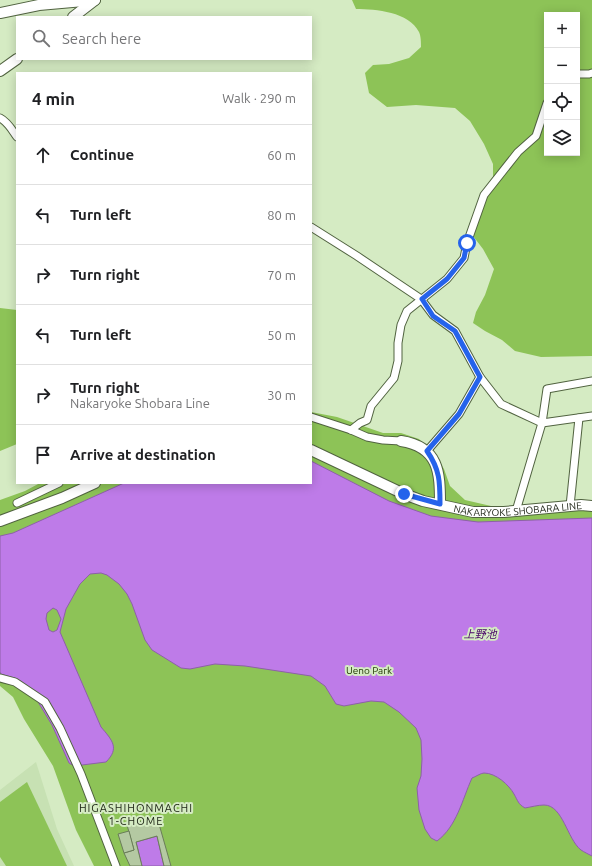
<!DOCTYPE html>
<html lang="en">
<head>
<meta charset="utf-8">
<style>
  body { margin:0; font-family:Ubuntu,"Noto Sans JP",sans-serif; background:#f2f2f2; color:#202124 }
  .controls { position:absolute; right:12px; top:12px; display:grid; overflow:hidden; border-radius:0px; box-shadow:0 2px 10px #0003 }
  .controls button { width:36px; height:36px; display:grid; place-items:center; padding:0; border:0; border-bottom:1px solid #e0e0e0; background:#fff; color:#202124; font:20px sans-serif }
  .stop { position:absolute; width:12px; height:12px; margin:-9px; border:3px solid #2563eb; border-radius:50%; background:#fff }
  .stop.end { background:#2563eb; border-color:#fff; box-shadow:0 1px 4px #0008 }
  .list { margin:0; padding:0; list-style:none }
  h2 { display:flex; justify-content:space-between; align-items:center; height:52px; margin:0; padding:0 16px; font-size:17px }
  h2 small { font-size:13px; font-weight:400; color:#757577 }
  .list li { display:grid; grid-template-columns:26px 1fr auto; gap:12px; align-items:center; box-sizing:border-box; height:60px; padding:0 16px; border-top:1px solid #e0e0e0 }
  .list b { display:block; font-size:15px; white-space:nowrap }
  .list p { margin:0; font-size:13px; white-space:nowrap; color:#757577 }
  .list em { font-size:13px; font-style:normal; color:#757577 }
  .icon { flex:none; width:22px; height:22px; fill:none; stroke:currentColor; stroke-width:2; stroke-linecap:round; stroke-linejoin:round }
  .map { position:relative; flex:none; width:592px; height:866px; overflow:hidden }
  .search { position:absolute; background:#fff; box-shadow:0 2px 10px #0003; left:16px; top:16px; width:296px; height:44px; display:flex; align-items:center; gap:10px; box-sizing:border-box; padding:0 14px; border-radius:0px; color:#757577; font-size:15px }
  .panel { position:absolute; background:#fff; box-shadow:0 2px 10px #0003; left:16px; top:72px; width:296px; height:412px; border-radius:0px }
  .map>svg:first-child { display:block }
  .built { fill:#c7e1b3 }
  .green { fill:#8dc357; fill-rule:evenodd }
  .water { fill:#be7be8; stroke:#8d60a8; fill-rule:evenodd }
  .building { fill:#b4c9a2; stroke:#6a7d59 }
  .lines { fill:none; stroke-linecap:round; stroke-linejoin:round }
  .street-casing { stroke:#516340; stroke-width:9 }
  .secondary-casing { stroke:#516340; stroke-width:12 }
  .street { stroke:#fff; stroke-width:7 }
  .secondary { stroke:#fff; stroke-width:10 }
  .route { stroke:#2563eb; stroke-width:5 }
  .labels { text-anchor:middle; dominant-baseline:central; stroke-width:4; stroke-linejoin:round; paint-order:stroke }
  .street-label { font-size:10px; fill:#1a2113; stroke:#d5ebc3 }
  .park-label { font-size:10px; fill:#203603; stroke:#d5ebc3 }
  .water-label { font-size:11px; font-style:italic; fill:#480068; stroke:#d5ebc3 }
  .neighbourhood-label { font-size:11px; letter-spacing:1px; fill:#1a2113; stroke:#d5ebc3 }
</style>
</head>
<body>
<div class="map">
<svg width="592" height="866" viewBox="0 0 592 866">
  <rect width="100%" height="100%" fill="#d5ebc3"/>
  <polygon class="built" points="36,762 57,829 74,866 0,866 0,790"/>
  <g class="green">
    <path d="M352,0H592V356L541,357L515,351L502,340L485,331L473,323L476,312L485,295L494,269L483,249L473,236L487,187L493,177V164L484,144L470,121L455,108L416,105L387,107L369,93L365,73L373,65L389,64L409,58L421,47C421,43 421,36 419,32C409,12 376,9 356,9ZM547,15H577V153H547Z"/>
    <polygon points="0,308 17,310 17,444 0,451"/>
    <polygon points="311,412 337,417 383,433 401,433 419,439 436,456 444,469 450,486 465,500 491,506 527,508 592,504 592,866 94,866 76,830 53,766 24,719 13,697 0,686 0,500 25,491 40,483 311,483"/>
    <polygon points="27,782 67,866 6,866 0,857 0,802"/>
  </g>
  <g class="water">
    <path d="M311,461L389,501L431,516L478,522L592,518V856C588,854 584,852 581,850C567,839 563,805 544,805C538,805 531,807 525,808C518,804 518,801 514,794C509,785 496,773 484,773C481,773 475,777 472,778C462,800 457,826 437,841L431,838L425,829L419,810L417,788L421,776L422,759L421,740L416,728L399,712L384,702L371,701L344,706L336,704L325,686L311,676L245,666L215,664L190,669L181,668L152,650L145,640L132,604L127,594L119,584L107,575L101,573L90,574L80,584L66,609L60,632L101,727C112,740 120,748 106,762L74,766L69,763L52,725L29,687L15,678L1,674L0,672V536L13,533L124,483H311ZM53,608L57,610L61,619L57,630L53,632L49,630L46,619L47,613Z"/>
    <polygon points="157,836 164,866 142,866 136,842"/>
  </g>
  <g class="building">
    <polygon points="157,817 171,866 164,866 157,836 136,842 142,866 130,866 124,853 134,850 127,825"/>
    <polygon points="129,831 134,850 124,853 118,834"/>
  </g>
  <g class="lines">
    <g class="street-casing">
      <g id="street">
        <polyline points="577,74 589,74 592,73"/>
        <path d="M0,118C8,122 12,130 17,137"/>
        <polyline points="311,227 357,256 421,299 433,315 455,331 480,377 501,404 542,423 592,416"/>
        <polyline points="311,417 351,430 367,437 383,440 401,441"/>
        <polyline points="351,430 360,423 367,420 371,406 394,378 398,361 398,343 401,325 407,311 447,279 464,258 467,243 484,195 518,152 536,136 547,103"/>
        <polyline points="427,451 459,414 480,377"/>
        <polyline points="17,503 59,483"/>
        <polyline points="570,506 579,418"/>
        <polyline points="516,511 542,423 547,389 592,381"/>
        <polyline points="0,678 15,682 45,702 60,728 81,774 116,866"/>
      </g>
    </g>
    <g class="secondary-casing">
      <g id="secondary">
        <polyline points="0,13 39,5 95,0"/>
        <polyline points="73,17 95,0"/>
        <polyline points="0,71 17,59"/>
        <path d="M401,441C439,447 440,472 440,504"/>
        <path id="s1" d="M311,450L404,494L423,501L473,512H504L581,505L592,506"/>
        <polyline points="0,521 62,498 95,483"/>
      </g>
    </g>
    <use href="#street" class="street"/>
    <use href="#secondary" class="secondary"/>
  </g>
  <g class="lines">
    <path class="route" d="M404,494L440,504C440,482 440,470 427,451L459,414L480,377L455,331L433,316L422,299L447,279L464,258L467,243"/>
  </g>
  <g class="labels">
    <g class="street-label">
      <text stroke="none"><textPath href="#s1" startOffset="219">NAKARYOKE SHOBARA LINE</textPath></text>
    </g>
    <g class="park-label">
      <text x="369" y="670">Ueno Park</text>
    </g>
    <g class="water-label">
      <text x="480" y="634">上野池</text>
    </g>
    <g class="neighbourhood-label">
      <text x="136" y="808">HIGASHIHONMACHI<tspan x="136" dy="13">1-CHOME</tspan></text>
    </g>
  </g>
</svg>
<div class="controls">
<button>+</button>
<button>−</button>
<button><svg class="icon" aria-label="locate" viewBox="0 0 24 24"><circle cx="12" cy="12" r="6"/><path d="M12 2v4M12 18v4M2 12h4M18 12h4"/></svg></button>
<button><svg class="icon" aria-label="layers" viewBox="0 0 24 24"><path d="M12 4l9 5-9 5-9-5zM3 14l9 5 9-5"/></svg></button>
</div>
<div class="stop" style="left:467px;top:243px"></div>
<div class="stop end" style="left:404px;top:494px"></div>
<div class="search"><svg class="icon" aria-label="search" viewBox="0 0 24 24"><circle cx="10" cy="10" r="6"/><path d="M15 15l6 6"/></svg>Search here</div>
<section class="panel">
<h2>4 min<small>Walk · 290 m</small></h2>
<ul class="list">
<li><svg class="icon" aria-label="ahead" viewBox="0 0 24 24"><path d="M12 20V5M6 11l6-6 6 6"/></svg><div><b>Continue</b></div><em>60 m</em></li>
<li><svg class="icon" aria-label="left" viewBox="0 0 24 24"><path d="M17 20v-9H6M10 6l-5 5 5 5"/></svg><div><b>Turn left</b></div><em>80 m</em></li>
<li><svg class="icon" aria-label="right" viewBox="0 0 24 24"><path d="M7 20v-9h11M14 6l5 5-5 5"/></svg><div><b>Turn right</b></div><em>70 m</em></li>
<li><svg class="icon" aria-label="left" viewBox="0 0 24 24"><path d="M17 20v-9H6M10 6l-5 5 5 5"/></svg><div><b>Turn left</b></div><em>50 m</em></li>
<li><svg class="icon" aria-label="right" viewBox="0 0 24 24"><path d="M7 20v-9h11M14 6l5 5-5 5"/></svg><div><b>Turn right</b><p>Nakaryoke Shobara Line</p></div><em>30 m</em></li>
<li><svg class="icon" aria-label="arrive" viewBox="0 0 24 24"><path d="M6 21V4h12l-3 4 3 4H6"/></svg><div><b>Arrive at destination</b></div></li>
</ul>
</section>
</div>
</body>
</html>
